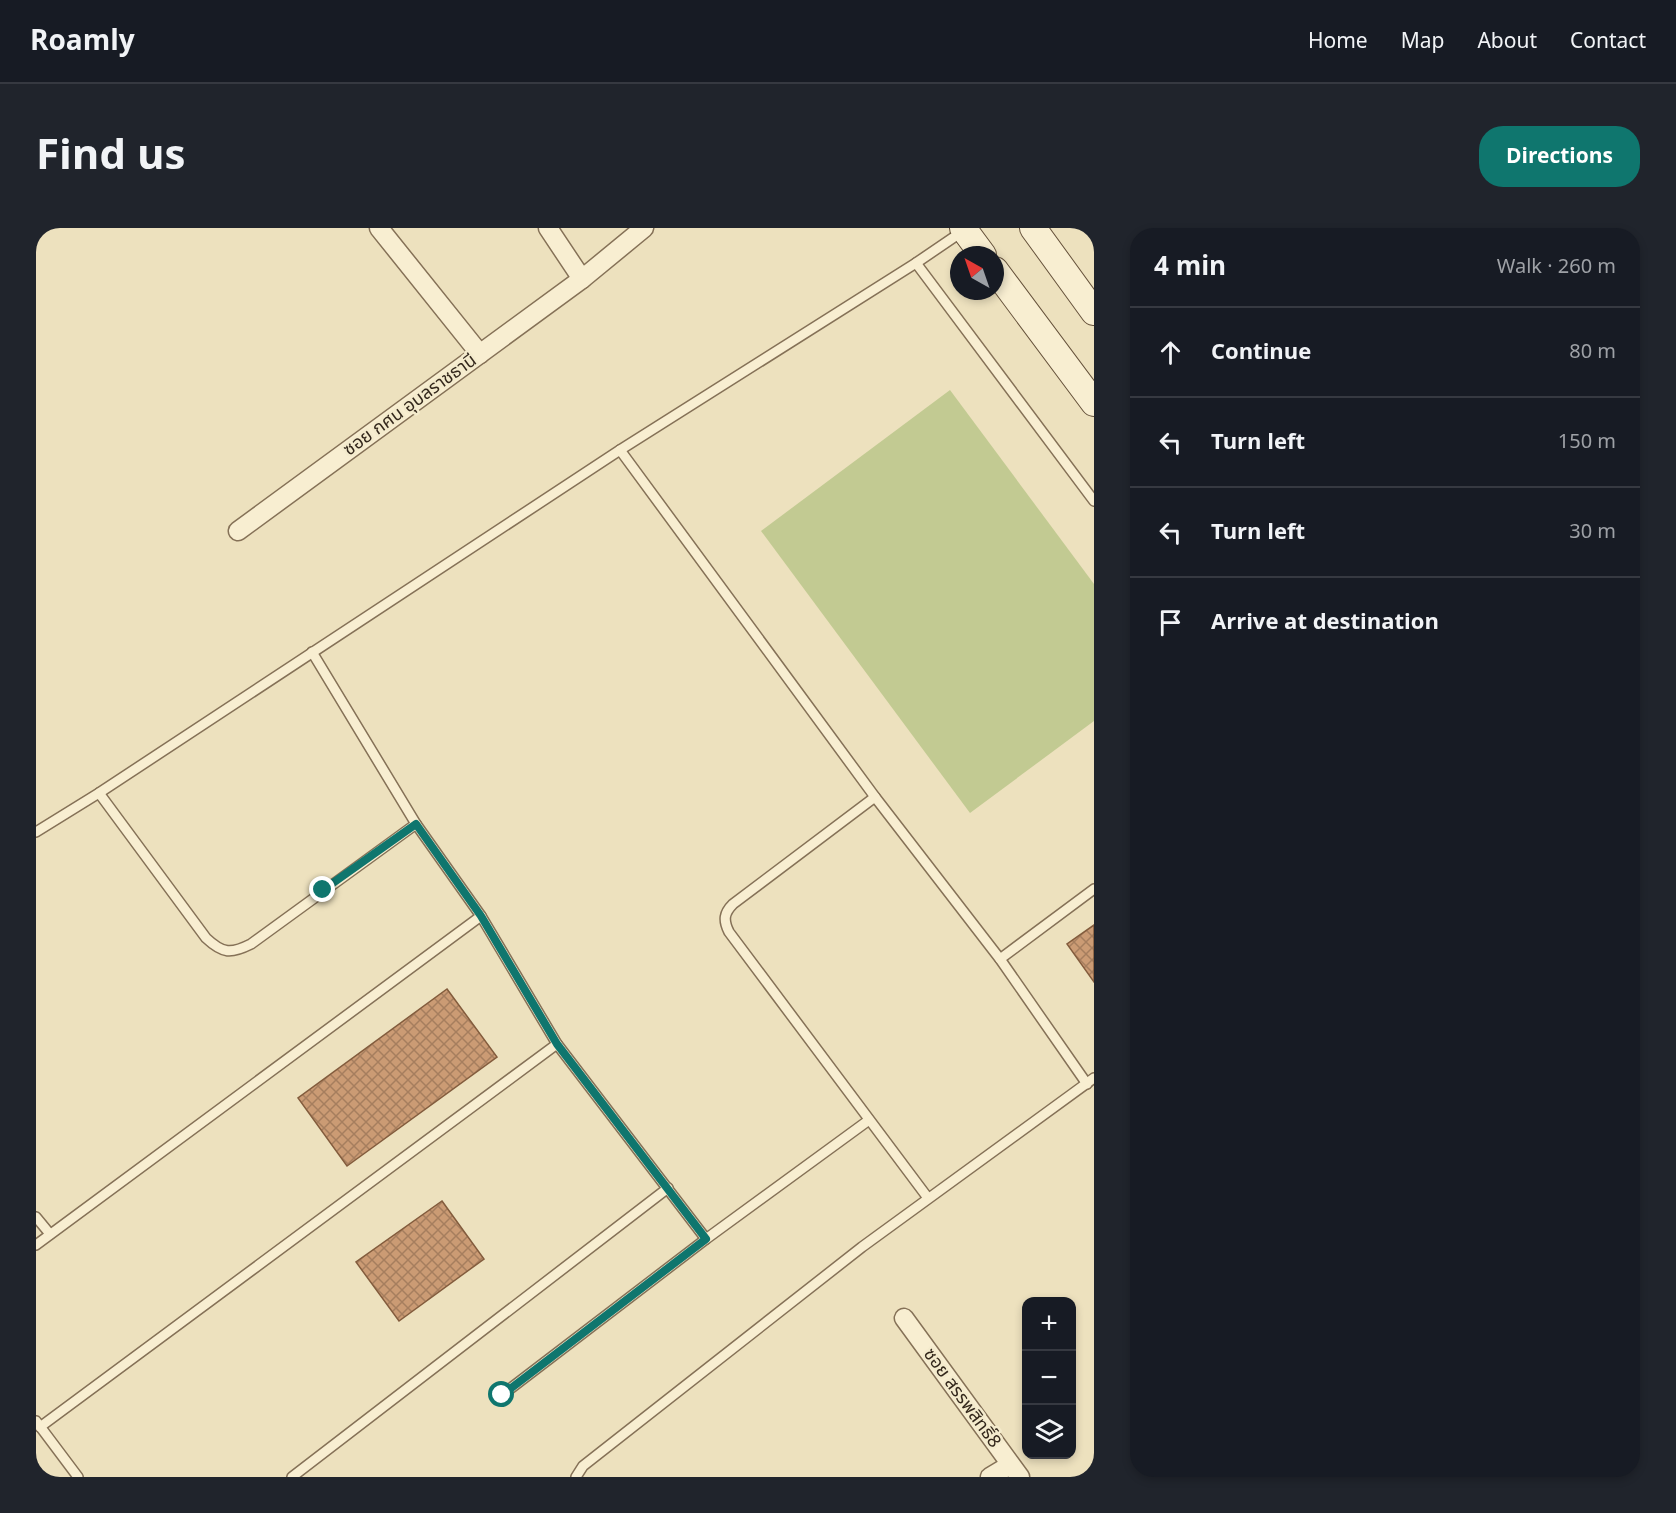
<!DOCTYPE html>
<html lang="en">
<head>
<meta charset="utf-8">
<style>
  body { margin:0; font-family:Georgia,"Noto Sans Thai",serif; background:#20242c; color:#f1f3f6 }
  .controls { position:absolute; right:18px; bottom:18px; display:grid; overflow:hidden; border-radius:12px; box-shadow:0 3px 9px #0003 }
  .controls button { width:54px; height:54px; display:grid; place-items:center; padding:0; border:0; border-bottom:2px solid #363941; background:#171b24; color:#f1f3f6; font:30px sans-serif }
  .compass { position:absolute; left:914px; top:18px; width:54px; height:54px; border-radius:50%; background:#171b24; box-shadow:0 3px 9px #0003; rotate:320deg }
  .stop { position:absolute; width:18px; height:18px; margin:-14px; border:4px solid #0f766e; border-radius:50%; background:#fff }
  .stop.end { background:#0f766e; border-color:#fff; box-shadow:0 2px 6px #0008 }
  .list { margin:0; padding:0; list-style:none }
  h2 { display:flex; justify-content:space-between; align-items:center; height:78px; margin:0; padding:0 24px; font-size:26px }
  h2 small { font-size:20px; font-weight:400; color:#9ea1a6 }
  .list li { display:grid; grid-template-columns:39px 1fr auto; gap:18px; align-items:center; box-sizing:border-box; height:90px; padding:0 24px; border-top:2px solid #363941 }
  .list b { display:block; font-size:22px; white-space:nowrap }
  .list em { font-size:20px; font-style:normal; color:#9ea1a6 }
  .icon { flex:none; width:33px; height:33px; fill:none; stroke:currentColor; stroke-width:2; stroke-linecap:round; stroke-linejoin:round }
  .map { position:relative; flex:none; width:1058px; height:1249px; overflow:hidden; border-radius:24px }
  header { display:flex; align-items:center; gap:36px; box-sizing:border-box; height:84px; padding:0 30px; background:#171b24; border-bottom:2px solid #363941 }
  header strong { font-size:28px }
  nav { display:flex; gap:33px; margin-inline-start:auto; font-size:21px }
  .intro { display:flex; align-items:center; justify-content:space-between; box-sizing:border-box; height:144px; padding:0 36px }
  h1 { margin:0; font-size:42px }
  .button { padding:15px 27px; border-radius:24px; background:#0f766e; color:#fff; font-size:21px; font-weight:700 }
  main { display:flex; gap:36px; padding:0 36px }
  aside { flex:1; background:#171b24; border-radius:24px; box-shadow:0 3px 9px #0003 }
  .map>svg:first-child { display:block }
  .garden { fill:#c2ca92 }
  .building { fill:url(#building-cross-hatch); stroke:#835c3d; stroke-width:1.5 }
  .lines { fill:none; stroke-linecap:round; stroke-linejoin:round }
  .lane-casing { stroke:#857157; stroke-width:12 }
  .street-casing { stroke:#857157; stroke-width:21 }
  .secondary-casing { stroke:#66523b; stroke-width:28 }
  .lane { stroke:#f8eed1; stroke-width:9 }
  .street { stroke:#f8eed1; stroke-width:18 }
  .secondary { stroke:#f8eed1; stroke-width:26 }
  .route { stroke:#0f766e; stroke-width:8 }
  .labels { text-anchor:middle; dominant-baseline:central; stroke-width:5; stroke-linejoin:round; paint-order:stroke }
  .street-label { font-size:18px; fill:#34281c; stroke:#f4ebcd }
</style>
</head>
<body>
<header>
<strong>Roamly</strong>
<nav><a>Home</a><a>Map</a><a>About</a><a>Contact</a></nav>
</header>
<div class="intro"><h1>Find us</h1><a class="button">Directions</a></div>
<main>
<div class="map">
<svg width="1058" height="1249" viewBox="0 0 1058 1249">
  <defs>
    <pattern id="building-cross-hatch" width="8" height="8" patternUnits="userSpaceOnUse" patternTransform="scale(1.5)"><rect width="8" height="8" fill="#cb9b74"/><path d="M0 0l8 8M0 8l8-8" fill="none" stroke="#a67e5e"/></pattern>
  </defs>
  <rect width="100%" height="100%" fill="#ede1be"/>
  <polygon class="garden" points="914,162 1058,356 1058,493 934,585 725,303"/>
  <g class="building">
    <polygon points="1058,697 1058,754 1031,716"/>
    <polygon points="411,761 461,829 311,938 262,870"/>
    <polygon points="406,973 448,1031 363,1093 320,1034"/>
  </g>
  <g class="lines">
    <g class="lane-casing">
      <g id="lane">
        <polyline points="880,35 1058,273"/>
        <polyline points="584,222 839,569 964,731 1051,856"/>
        <polyline points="276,424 380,596 445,688 521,816 670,1011"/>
        <path d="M63,565L170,710C187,726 195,726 215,716L380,596"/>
        <path d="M839,569L697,676C688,685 687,692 693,704L892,970"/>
        <polyline points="0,604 63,565 584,222 880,35 927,3"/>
        <polyline points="964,731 1058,661"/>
        <polyline points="0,989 14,1006"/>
        <polyline points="0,1017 445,688"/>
        <polyline points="466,1167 670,1011 833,892"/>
        <polyline points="0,1193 42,1249"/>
        <polyline points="4,1199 521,816"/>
        <polyline points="256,1249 632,960"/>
        <polyline points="540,1249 547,1238 826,1019 1058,850"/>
      </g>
    </g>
    <g class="street-casing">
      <g id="street">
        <polyline points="343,0 444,126"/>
        <polyline points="512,0 546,51"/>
        <polyline points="202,303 546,51 608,0"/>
        <polyline points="868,1090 984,1249"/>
        <polyline points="954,1249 974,1237"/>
      </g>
    </g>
    <g class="secondary-casing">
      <g id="secondary">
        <polyline points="927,0 947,27"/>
        <polyline points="997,0 1058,84"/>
        <polyline points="959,42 1058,175"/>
      </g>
    </g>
    <use href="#lane" class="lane"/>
    <use href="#street" class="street"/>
    <use href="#secondary" class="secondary"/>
  </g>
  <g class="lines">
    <polyline class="route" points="287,662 380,596 445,688 521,816 670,1011 466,1167"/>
  </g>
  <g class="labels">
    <g class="street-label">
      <text transform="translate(374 177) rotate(-36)">ซอย กศน อุบลราชธานี</text>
      <text transform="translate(926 1170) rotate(54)">ซอย สรรพสิทธิ์8</text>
    </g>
  </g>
</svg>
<div class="controls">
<button>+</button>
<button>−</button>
<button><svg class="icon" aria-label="layers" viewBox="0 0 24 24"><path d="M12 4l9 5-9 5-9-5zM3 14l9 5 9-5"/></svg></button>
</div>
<svg class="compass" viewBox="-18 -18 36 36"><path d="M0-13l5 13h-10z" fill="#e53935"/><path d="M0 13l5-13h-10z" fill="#9ea1a6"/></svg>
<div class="stop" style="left:466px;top:1167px"></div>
<div class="stop end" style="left:287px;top:662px"></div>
</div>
<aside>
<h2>4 min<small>Walk · 260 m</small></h2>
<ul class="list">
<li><svg class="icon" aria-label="ahead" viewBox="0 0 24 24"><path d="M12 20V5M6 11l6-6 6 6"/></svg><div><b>Continue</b></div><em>80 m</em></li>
<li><svg class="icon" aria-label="left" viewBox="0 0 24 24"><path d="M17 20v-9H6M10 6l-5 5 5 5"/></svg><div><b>Turn left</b></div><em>150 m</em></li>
<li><svg class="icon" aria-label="left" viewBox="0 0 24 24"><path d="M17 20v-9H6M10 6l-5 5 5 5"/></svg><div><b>Turn left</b></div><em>30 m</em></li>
<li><svg class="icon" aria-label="arrive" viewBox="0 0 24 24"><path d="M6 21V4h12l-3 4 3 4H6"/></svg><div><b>Arrive at destination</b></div></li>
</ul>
</aside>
</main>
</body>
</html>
